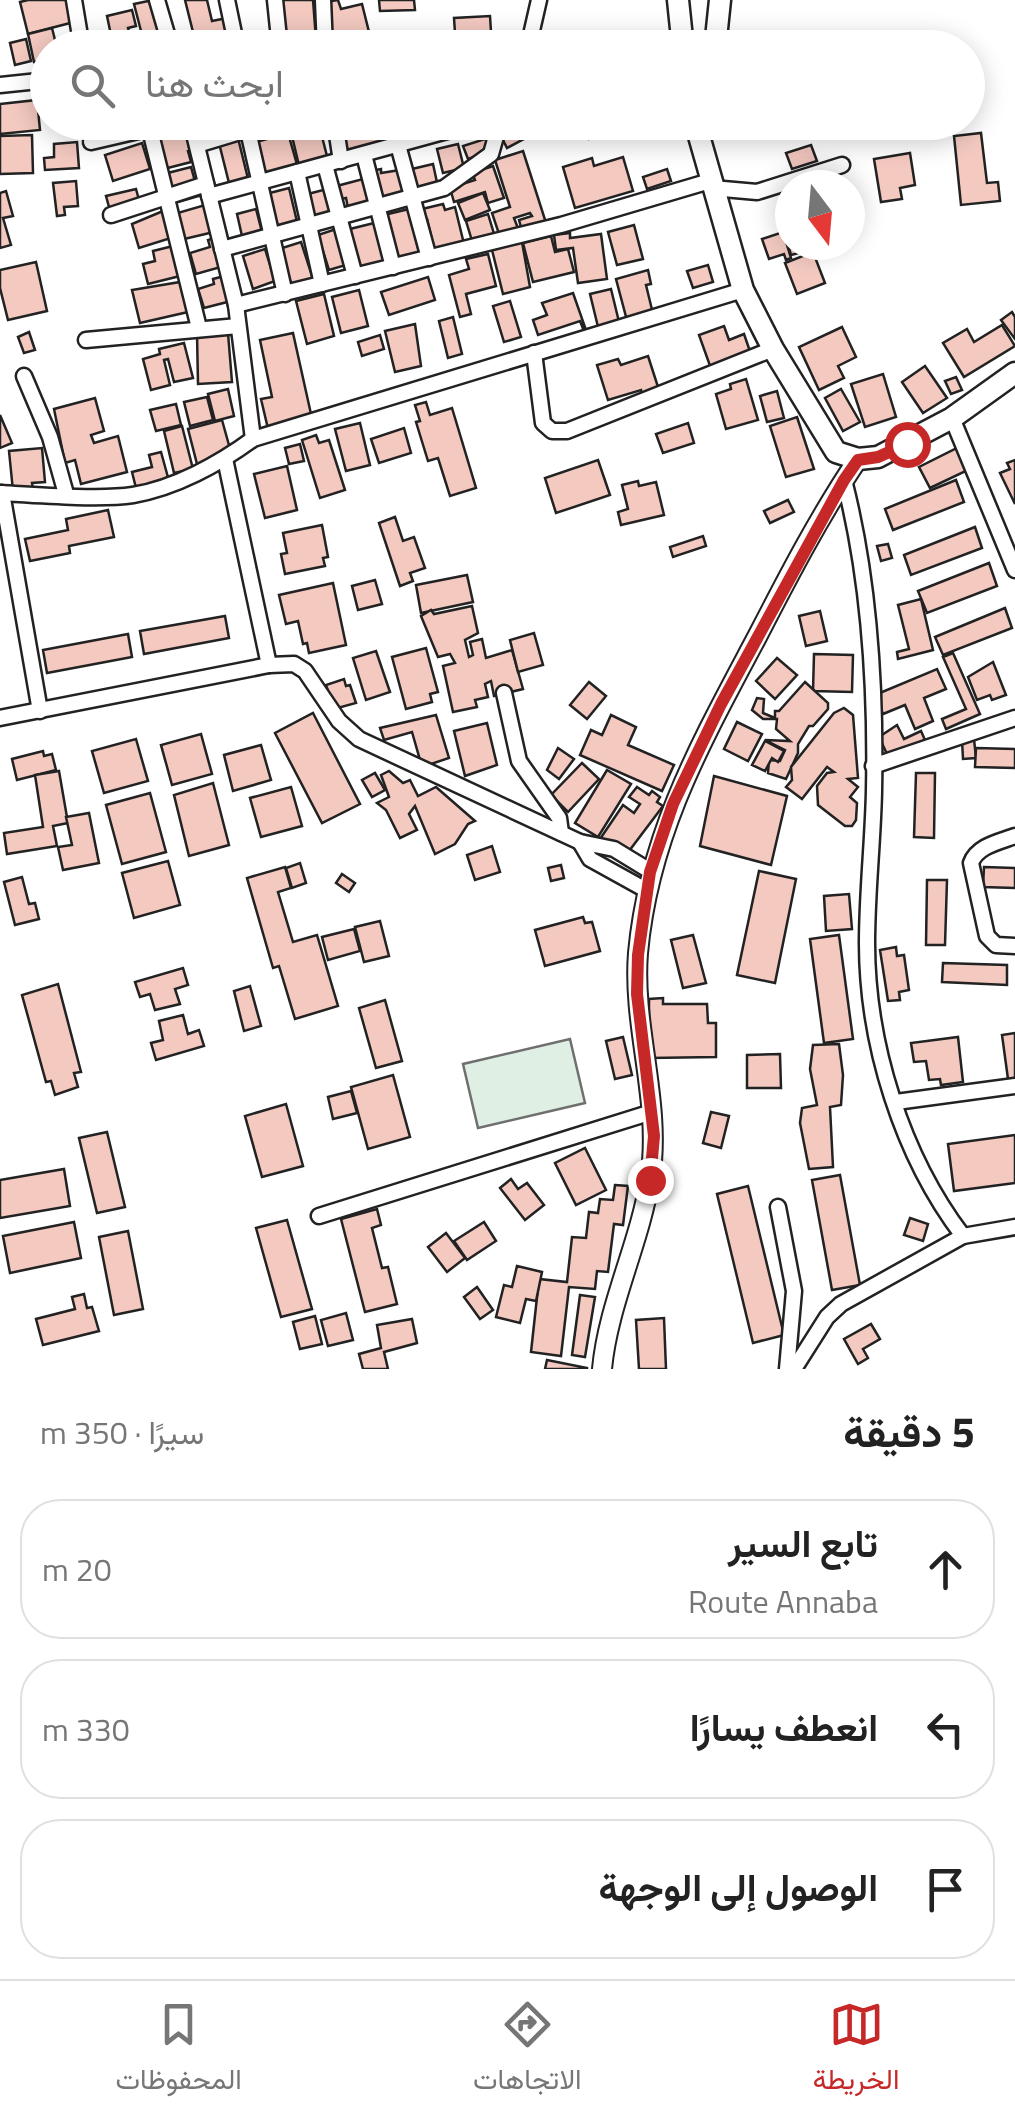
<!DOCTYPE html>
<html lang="ar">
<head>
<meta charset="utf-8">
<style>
  body { margin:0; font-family:"Titillium Web",Vazirmatn,sans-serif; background:#f2f2f2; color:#222; direction:rtl }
  .compass { position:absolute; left:775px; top:170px; width:90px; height:90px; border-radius:50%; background:#fff; box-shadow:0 5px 25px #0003; rotate:164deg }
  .stop { position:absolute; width:30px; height:30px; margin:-22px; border:8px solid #c62828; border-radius:50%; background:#fff }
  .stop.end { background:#c62828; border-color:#fff; box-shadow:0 2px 10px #0008 }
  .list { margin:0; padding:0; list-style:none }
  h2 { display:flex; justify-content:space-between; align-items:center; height:130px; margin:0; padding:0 40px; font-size:42px }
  h2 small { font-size:32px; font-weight:400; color:#767676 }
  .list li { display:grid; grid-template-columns:65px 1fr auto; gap:30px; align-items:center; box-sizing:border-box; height:140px; margin:0 20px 20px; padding:0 20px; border:2px solid #e0e0e0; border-radius:40px }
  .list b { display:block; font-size:38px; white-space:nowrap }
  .list p { margin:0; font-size:32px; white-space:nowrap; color:#767676 }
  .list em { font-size:32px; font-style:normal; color:#767676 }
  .icon { flex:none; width:55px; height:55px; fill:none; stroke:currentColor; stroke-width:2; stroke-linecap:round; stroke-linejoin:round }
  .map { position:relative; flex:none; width:1015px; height:1369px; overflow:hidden; direction:ltr }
  .search { position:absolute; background:#fff; box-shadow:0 5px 25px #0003; left:30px; right:30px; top:30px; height:110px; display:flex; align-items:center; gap:25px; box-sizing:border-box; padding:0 35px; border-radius:55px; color:#767676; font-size:38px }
  .sheet { height:610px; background:#fff }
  nav { display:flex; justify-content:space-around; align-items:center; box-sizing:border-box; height:140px; border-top:2px solid #e0e0e0; background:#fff; font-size:28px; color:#767676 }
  nav a { display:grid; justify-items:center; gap:5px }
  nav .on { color:#c62828 }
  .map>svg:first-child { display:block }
  .green { fill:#e0efe3; stroke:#6f6f6f; stroke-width:2.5 }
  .building { fill:#f3c9c0; stroke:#222; stroke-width:2.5 }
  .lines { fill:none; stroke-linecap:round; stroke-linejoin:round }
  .minor-casing { stroke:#222; stroke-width:19 }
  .tertiary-casing { stroke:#222; stroke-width:22 }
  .secondary-casing { stroke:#222; stroke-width:25 }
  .minor { stroke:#fff; stroke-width:14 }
  .tertiary { stroke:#fff; stroke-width:18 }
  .secondary { stroke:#fff; stroke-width:20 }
  .route { stroke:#c62828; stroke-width:12 }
</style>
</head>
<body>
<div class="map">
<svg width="1015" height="1369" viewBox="0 0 1015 1369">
  <rect width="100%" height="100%" fill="#fff"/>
  <polygon class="green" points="570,1039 585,1103 478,1128 463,1064"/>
  <g class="building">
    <polygon points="28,0 69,0 74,22 28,34 20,2"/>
    <polygon points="153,0 166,48 115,48 134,42 132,33 141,31 134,4"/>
    <polygon points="185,0 207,0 212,21 227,18 230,30 223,32 225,40 217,42 219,48 197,48"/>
    <polygon points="279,0 313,0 316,39 283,42"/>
    <polygon points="338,0 341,9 362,4 372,44 340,48 337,37 333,38 325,2"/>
    <polygon points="379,0 414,0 415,10 380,11"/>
    <polygon points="132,10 136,26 128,28 130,36 112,40 107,16"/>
    <polygon points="490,16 492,48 456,48 454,18"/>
    <polygon points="52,28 57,48 48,48 48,59 34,62 28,34"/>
    <polygon points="581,35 585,48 546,48 545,46"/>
    <polygon points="26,39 31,61 15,65 10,43"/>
    <polygon points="37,100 40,130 0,134 0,104"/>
    <polygon points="105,122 141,122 144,134 101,146 96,127"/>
    <polygon points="350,122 385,122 387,132 379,134 381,144 340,154 333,126"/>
    <polygon points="396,122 424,122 427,134 401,141"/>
    <polygon points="525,122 529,122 535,133 507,148 501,136"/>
    <polygon points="583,122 627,122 628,126 589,139"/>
    <polygon points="319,125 328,160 317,162 320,173 302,178 291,132"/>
    <polygon points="193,130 198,148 188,151 191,162 160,170 153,141"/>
    <polygon points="288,133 300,175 263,186 249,144"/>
    <polygon points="981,133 987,183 998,182 1000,201 961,205 954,136"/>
    <polygon points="32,135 33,173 0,174 0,136"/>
    <polygon points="238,138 250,187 231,191 219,143"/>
    <polygon points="488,138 492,151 468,159 463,146"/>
    <polygon points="77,142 79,168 45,170 44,158 54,157 54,144"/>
    <polygon points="142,143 150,169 113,181 105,155"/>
    <polygon points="458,144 464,168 443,173 437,149"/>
    <polygon points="811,145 817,161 792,169 786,153"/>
    <polygon points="523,151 547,226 523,234 519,220 532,216 530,213 514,218 519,231 500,237 492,213 510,207 495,160"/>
    <polygon points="910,153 915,185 900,188 902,199 881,202 874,159"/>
    <polygon points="623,157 633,191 575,208 563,167 592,158 594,166"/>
    <polygon points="433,164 438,187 418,191 412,169"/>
    <polygon points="493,166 504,198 488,203 485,192 454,202 450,188 475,180 472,173"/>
    <polygon points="191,167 199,196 168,205 160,175"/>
    <polygon points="381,169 381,173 400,170 406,203 379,208 371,171"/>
    <polygon points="667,169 671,181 647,189 643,177"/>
    <polygon points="363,179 369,203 348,208 346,198 336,200 333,187"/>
    <polygon points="76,181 78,206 64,207 65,215 57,216 53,183"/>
    <polygon points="289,188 299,230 276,235 266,194"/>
    <polygon points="136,189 142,211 112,218 106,196"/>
    <polygon points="327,189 334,221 309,216 304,195"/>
    <polygon points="6,191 13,216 3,218 11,245 0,248 0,193"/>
    <polygon points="483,193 490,210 465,220 458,203"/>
    <polygon points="212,203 218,231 180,240 174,214"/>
    <polygon points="443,204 445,210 455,207 464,244 435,252 427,219 421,220 418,210"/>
    <polygon points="256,209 264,240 238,247 236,237 242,236 237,214"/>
    <polygon points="409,209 420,257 395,263 384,215"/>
    <polygon points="163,211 171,238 139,248 132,224"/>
    <polygon points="488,214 495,237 473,244 466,221"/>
    <polygon points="374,223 385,266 358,273 346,230"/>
    <polygon points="634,225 643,259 617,265 608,232"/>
    <polygon points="336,229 346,265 329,270 318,235"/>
    <polygon points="783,232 791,258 786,260 784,254 769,259 762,239"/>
    <polygon points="790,232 790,245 817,245 818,248 791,255 785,234"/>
    <polygon points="570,233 570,238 601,234 607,279 578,283 573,248 556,250 554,235"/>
    <polygon points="220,236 228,265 196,274 190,253 210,247 208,240"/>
    <polygon points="551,236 555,252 568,249 574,272 533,282 523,243"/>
    <polygon points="301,242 314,282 293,289 285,265 276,250"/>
    <polygon points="522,242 530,287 503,294 492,250"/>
    <polygon points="173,246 180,276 148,284 143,264 155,261 153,251"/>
    <polygon points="265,249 275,281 253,289 243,256"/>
    <polygon points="813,252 825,283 797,294 785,263"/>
    <polygon points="488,254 496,286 466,294 471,314 460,317 449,275 469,269 466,259"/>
    <polygon points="36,262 47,311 8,320 0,288 0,270"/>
    <polygon points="708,265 713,282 693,288 687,271"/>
    <polygon points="648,270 651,284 646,285 655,322 629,328 616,279"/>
    <polygon points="228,275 235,300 204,308 198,289 214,284 213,279"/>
    <polygon points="428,277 435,300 389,315 381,292"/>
    <polygon points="180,282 188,312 140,323 132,290"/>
    <polygon points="611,289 620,326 599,331 590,294"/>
    <polygon points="359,290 368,326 341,333 332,297"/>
    <polygon points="573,293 586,330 584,331 580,321 538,335 533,320 547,315 542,303"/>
    <polygon points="324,294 334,336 307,344 296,301"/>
    <polygon points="510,301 521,337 504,342 493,306"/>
    <polygon points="1012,312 1015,317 1015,339 1001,320"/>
    <polygon points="453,317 462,354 448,358 439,321"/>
    <polygon points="415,324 421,366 395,372 385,331"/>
    <polygon points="1002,325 1015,346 964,377 943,343 967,329 974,342"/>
    <polygon points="724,326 729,340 744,334 754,363 714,377 699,335"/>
    <polygon points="842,327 856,357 838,366 844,378 819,390 799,347"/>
    <polygon points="29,332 35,350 24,353 18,337"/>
    <polygon points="228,333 232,382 198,384 197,334"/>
    <polygon points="293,333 313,423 269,433 261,399 272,397 260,340"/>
    <polygon points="380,335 384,349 362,356 358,342"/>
    <polygon points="184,343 193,378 174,382 168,359 164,360 170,385 151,390 143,359 160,354 159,349"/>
    <polygon points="648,356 659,390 642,396 641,390 608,400 597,365 618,359 621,365"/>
    <polygon points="925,366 947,398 923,413 902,382"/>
    <polygon points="883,374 896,417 865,427 851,384"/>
    <polygon points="956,377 962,390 951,394 945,381"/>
    <polygon points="746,379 758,420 726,429 716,394 731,389 730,384"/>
    <polygon points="228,389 234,416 215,421 208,394"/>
    <polygon points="841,389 860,422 843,431 825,398"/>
    <polygon points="777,391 784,418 767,422 760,396"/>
    <polygon points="207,397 213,420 190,426 184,402"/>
    <polygon points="95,398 104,431 91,435 94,443 118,436 127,472 81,484 75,460 65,463 54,409"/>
    <polygon points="426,402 430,415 452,408 476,488 450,496 438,458 428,461 416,422 420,421 415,405"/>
    <polygon points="176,404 181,425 156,431 150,410"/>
    <polygon points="0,415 12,443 0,448"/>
    <polygon points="797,417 814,469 786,477 770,426"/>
    <polygon points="222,420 232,456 197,464 188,429"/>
    <polygon points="360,423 370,465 346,471 335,429"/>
    <polygon points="688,423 694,443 663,453 656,434"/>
    <polygon points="182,426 193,469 174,473 164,431"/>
    <polygon points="404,428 411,453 379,463 371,439"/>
    <polygon points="316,435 319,443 329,440 345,490 320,498 302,440"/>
    <polygon points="300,444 304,461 289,464 285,448"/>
    <polygon points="42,448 45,482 32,483 33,489 13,491 9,451"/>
    <polygon points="957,448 968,470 930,488 919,467"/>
    <polygon points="161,452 169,481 136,488 132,472 152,467 149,455"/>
    <polygon points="598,460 610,495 556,513 545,478"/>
    <polygon points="1015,460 1015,504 1000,473 1010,469 1007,463"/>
    <polygon points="287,466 297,510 265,518 254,474"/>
    <polygon points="956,480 964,502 893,530 885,509"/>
    <polygon points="638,481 639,486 656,482 664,515 621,525 618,512 628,509 622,485"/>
    <polygon points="788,500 794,512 770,523 764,511"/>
    <polygon points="108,510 114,537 69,546 70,553 30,561 25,539 68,530 66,519"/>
    <polygon points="395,517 403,541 414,537 425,568 410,573 413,581 400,586 379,523"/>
    <polygon points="322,525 328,557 323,558 325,566 285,574 281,554 287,553 283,533"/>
    <polygon points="975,527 982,548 911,575 904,555"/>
    <polygon points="703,536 706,546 673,557 670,547"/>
    <polygon points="888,544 892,558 881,561 877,546"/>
    <polygon points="989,563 997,586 927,613 918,591"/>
    <polygon points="467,575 473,602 421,613 416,585"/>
    <polygon points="375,580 382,604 358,610 352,586"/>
    <polygon points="333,583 346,645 309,653 307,643 303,644 298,621 286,624 279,595"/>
    <polygon points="921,599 933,650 898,659 897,652 909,649 898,605"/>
    <polygon points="472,606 478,633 465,640 469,657 473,655 470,642 482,639 486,658 512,650 523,689 494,696 491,681 485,684 488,697 475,700 477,707 453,712 443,666 455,663 450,654 438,657 421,616 431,610 434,614"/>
    <polygon points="1005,608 1012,628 943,655 935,637"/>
    <polygon points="820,611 827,641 806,646 799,616"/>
    <polygon points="225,616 229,638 144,654 140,631"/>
    <polygon points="534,633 543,665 518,672 510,640"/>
    <polygon points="128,634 132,657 47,673 43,650"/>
    <polygon points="426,648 438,692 430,694 432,702 406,709 392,657"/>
    <polygon points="376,651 390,692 366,700 353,658"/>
    <polygon points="953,653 980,714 946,729 942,719 966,709 943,657"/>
    <polygon points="814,654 853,655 852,692 813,691"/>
    <polygon points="777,658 797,675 775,699 756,681"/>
    <polygon points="993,662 1006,695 992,700 990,695 977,700 968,677"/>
    <polygon points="937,669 946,689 924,698 933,721 915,729 905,705 883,714 875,695"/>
    <polygon points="344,679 346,686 350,685 356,703 334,709 326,685"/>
    <polygon points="589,682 606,696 587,719 570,705"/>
    <polygon points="805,682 828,703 828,709 813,726 809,726 798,744 798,753 786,779 768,773 769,760 780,761 785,750 765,740 790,741 776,729 777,719 763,719 752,710 757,698 764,699 763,713 775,718 775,711 779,711"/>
    <polygon points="844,708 853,715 858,778 848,779 858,787 850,797 857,803 856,820 852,826 845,826 818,805 817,786 827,773 834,772 827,767 802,799 786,787 792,780 791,767 834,713"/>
    <polygon points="313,713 360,804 322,823 275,733"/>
    <polygon points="436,715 449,758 422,767 412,732 384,740 380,728"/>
    <polygon points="611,715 636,727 628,745 674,765 662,791 580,755 591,730 602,735"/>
    <polygon points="737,722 762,734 748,761 724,749"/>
    <polygon points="487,723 497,765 465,776 454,731"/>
    <polygon points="897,725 904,739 921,731 925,740 888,756 879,737"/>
    <polygon points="201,734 212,774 172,785 161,745"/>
    <polygon points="136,739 148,781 104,793 92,751"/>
    <polygon points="974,739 976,758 963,759 962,740"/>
    <polygon points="765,741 784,751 778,762 772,758 765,771 752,765"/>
    <polygon points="261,745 271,780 233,791 224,755"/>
    <polygon points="558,748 574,759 559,779 547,770"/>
    <polygon points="976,748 1015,749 1015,768 975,767"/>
    <polygon points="43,751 44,756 52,754 56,770 17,780 12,759"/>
    <polygon points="582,763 599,779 568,812 551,795"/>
    <polygon points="607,770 631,784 598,837 575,823"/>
    <polygon points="59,771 68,823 53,826 57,846 7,854 4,833 43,827 35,775"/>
    <polygon points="389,771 403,783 410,780 418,796 436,787 475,821 468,824 455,844 435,854 415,806 409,814 417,830 400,838 386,810 377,803 389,797 381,775"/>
    <polygon points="375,773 385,790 372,797 362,780"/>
    <polygon points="916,773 935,773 934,838 914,837"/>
    <polygon points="714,776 787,796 771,865 700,846"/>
    <polygon points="213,783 229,845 189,856 174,795"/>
    <polygon points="291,787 302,826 261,837 250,798"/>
    <polygon points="637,787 649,795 652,791 660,797 657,802 663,806 623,859 598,842 623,805 634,813 640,804 629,797"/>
    <polygon points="150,793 166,852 122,864 106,805"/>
    <polygon points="89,813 99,863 63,870 58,847 72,845 66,817"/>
    <polygon points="492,846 500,872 475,880 467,855"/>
    <polygon points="168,861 180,905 134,918 122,873"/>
    <polygon points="300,863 306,883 292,888 286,868"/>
    <polygon points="561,865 564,878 551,881 548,868"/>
    <polygon points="285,867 291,888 278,892 293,942 317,935 338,1006 295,1019 279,966 273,968 247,878"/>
    <polygon points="984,867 1015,868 1015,888 983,887"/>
    <polygon points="759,871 796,879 775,983 737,975"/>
    <polygon points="342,874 355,883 349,892 336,883"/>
    <polygon points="22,877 29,904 35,903 39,919 15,925 4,882"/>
    <polygon points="927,880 947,880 945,945 926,945"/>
    <polygon points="849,894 852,929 826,931 824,896"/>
    <polygon points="583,917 585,923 592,922 600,951 545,966 535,930"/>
    <polygon points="380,921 389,956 364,962 355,927"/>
    <polygon points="354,929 360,951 328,960 322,937"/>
    <polygon points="693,935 706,983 683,988 671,940"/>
    <polygon points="839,935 853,1039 824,1043 810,939"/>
    <polygon points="896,947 897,956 904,955 909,990 899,992 900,1000 888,1001 880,950"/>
    <polygon points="943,963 1007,965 1007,985 942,982"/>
    <polygon points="183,968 188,985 175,989 180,1004 155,1010 150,994 140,997 135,982"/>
    <polygon points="58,984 81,1072 74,1073 78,1087 55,1095 51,1081 46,1082 22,995"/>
    <polygon points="250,986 261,1026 244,1031 234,991"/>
    <polygon points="663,998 663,1004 707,1004 708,1023 716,1023 716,1057 649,1058 649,999"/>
    <polygon points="385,1000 402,1061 376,1068 359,1008"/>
    <polygon points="183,1015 188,1034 199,1030 204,1046 156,1060 151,1043 163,1040 159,1021"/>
    <polygon points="1015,1033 1015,1078 1008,1079 1002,1035"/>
    <polygon points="623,1037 632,1075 615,1079 606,1041"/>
    <polygon points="958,1037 963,1082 941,1085 940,1079 929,1080 926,1061 914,1062 911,1043"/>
    <polygon points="839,1044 843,1075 841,1105 830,1107 833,1167 809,1169 800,1123 802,1108 817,1105 810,1069 813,1045"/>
    <polygon points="780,1054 781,1088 747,1088 747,1055"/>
    <polygon points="393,1075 410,1137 368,1149 351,1087"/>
    <polygon points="351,1091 357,1113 333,1119 328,1097"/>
    <polygon points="286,1104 303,1166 262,1177 245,1116"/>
    <polygon points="711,1112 729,1116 721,1148 703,1143"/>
    <polygon points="107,1132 125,1207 97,1213 79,1138"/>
    <polygon points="1015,1135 1015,1183 954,1191 948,1144"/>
    <polygon points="585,1148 606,1190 576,1205 555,1163"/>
    <polygon points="64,1169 70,1206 0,1218 0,1180"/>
    <polygon points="840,1175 860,1285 832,1290 812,1180"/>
    <polygon points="511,1179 518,1189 527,1183 544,1205 525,1220 500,1188"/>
    <polygon points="615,1185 628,1186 623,1225 614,1224 608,1272 597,1271 595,1289 569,1287 561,1356 531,1352 539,1279 567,1282 572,1237 586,1238 589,1212 598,1213 600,1199 613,1200"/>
    <polygon points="748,1186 784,1335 753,1343 717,1194"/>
    <polygon points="377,1209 381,1225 372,1228 382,1268 388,1267 397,1304 365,1312 341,1219"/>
    <polygon points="910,1218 928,1224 923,1241 904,1235"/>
    <polygon points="287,1220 312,1309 281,1317 256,1228"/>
    <polygon points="74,1222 81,1258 10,1273 3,1236"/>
    <polygon points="484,1222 496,1241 467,1260 454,1241"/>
    <polygon points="128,1231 143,1309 114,1315 99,1237"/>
    <polygon points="446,1233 465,1258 447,1272 428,1247"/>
    <polygon points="517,1266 542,1272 536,1301 526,1299 520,1323 496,1317 504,1285 512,1287"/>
    <polygon points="477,1287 493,1310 480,1319 464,1297"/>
    <polygon points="84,1294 87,1308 92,1307 99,1331 43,1345 36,1319 75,1309 72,1297"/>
    <polygon points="580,1295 595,1297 585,1357 572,1355"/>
    <polygon points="346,1313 353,1340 328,1346 321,1320"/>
    <polygon points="315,1316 322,1344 300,1349 293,1322"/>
    <polygon points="664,1318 666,1369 639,1369 636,1320"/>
    <polygon points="412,1319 417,1343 384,1352 388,1369 363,1369 359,1354 381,1348 377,1325"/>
    <polygon points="871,1324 880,1339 863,1349 868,1358 858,1364 844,1339"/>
    <polygon points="547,1360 587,1368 587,1369 545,1369"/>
  </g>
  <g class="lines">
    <g class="minor-casing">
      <g id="minor">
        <polyline points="74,0 82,48"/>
        <polyline points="157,0 171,48"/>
        <polyline points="227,0 237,48"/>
        <polyline points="275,0 280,48"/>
        <polyline points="323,0 325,48"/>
        <polyline points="292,48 325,41"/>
        <polyline points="528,48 539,0"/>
        <polyline points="0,85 48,80"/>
        <polyline points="148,122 199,328"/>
        <polyline points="191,122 236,305 253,439"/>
        <polyline points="246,122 285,294"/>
        <polyline points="335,122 341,161"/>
        <polyline points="91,142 177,122"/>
        <polyline points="197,145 273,122"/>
        <polyline points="398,145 429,258"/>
        <polyline points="364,155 393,267"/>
        <polyline points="325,165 355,276"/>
        <polyline points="297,172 322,284"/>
        <polyline points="712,188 757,192 842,165"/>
        <polyline points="209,196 480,122"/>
        <polyline points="111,215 206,184"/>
        <polyline points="222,249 444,188 491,154 500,122"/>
        <polyline points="236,305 561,225 710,181"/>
        <polyline points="86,340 238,326"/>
        <polyline points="534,353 543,423 552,431 567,431 773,349"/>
        <polyline points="24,376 50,437 66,494"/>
        <polyline points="952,418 1015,570"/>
        <polyline points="225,459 269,665"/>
        <path d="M844,480C869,577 876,690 874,791C873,841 867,892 867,943C867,1044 902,1156 963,1236L1015,1227"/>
        <path d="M0,493C35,495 100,500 133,495C175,488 219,464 253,439L743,290"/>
        <polyline points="2,493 40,711"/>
        <polyline points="504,693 519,761 559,818 561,833"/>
        <polyline points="0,718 269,665 294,664 305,671 339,721 359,739 580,842 614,849 650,871"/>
        <polyline points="873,766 1015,718"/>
        <path d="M1015,836C999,842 977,846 971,863L987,936L996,945L1015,946"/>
        <polyline points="580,842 590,859 646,890"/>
        <polyline points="896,1102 1015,1086"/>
        <polyline points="778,1207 794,1291 787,1369"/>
        <polyline points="319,1216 652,1112"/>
        <polyline points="794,1369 827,1317 841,1304 963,1236"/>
      </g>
    </g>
    <g class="tertiary-casing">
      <path id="tertiary" d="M602,1369C608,1304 640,1243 650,1178C662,1103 632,1028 638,953C649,833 702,741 757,637C788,577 820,515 858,459"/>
    </g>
    <g class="secondary-casing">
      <g id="secondary">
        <polyline points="678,0 683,48"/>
        <polyline points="715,48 720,0"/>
        <polyline points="695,122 743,290 773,349 836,452 858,459 878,457 952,418 1015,373"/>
      </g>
    </g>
    <use href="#minor" class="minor"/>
    <use href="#tertiary" class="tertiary"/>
    <use href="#secondary" class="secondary"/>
  </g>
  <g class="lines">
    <polyline class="route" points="650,1180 654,1136 637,994 638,955 650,872 673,804 721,704 844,480 858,460 878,457 907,444"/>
  </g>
</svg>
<svg class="compass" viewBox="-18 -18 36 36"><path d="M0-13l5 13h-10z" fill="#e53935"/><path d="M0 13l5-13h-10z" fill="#767676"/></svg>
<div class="stop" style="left:907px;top:444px"></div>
<div class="stop end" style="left:650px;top:1180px"></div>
<div class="search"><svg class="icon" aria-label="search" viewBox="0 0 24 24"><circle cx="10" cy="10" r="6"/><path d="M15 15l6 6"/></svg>ابحث هنا</div>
</div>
<section class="sheet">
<h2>5 دقيقة<small>سيرًا · 350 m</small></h2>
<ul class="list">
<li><svg class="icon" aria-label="ahead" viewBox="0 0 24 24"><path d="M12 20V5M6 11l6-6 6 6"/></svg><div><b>تابع السير</b><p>Route Annaba</p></div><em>20 m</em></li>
<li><svg class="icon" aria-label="left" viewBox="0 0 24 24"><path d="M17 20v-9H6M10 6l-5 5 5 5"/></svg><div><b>انعطف يسارًا</b></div><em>330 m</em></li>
<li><svg class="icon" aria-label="arrive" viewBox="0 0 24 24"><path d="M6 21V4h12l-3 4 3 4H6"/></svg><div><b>الوصول إلى الوجهة</b></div></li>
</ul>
</section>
<nav>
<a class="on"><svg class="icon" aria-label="map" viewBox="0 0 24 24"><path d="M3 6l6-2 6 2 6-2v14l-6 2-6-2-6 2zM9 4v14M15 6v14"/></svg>الخريطة</a>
<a><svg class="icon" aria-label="directions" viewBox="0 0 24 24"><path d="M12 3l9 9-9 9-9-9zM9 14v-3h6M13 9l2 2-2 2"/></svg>الاتجاهات</a>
<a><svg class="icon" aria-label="saved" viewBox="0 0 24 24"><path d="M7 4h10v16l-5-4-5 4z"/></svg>المحفوظات</a>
</nav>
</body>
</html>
